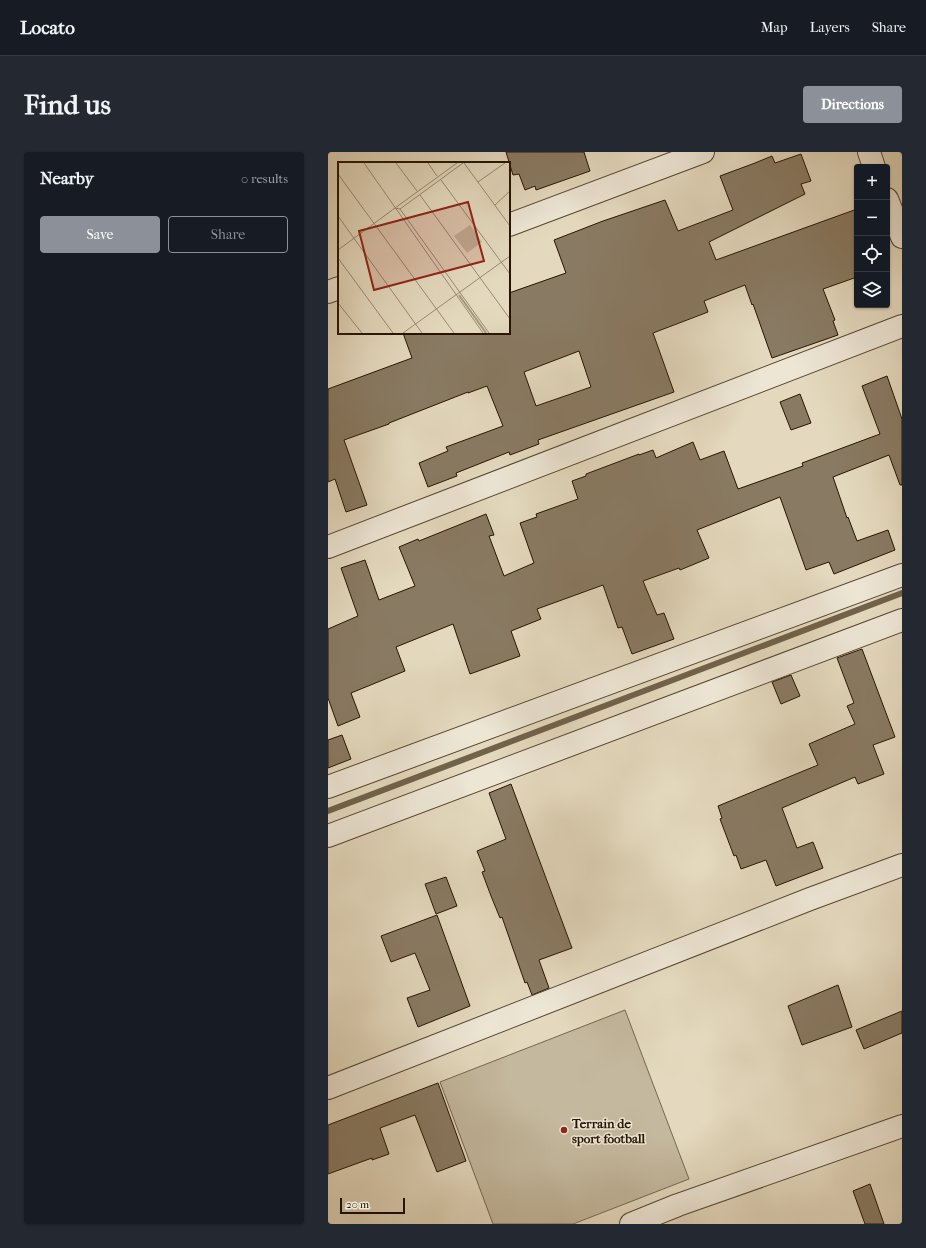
<!DOCTYPE html>
<html lang="en">
<head>
<meta charset="utf-8">
<style>
  body { margin:0; font-family:"IM FELL French Canon",serif; background:#242831; color:#f1f3f6 }
  .controls { position:absolute; right:12px; top:12px; display:grid; overflow:hidden; border-radius:4px; box-shadow:0 1px 3px #0004 }
  .controls button { width:36px; height:36px; display:grid; place-items:center; padding:0; border:0; border-bottom:1px solid #363941; background:#171b24; color:#f1f3f6; font:20px sans-serif }
  .scale { position:absolute; left:12px; bottom:10px; width:65px; box-sizing:border-box; padding-left:4px; border:2px solid #261400; border-top:0; font-size:11px; line-height:14px; white-space:nowrap; color:#261400; -webkit-text-stroke:3px #ede6d5; paint-order:stroke }
  .list { margin:0; padding:0; list-style:none }
  h2 { display:flex; justify-content:space-between; align-items:center; height:52px; margin:0; padding:0 16px; font-size:17px }
  h2 small { font-size:13px; font-weight:400; color:#9ea1a6 }
  .actions { display:flex; gap:8px; padding:12px 16px }
  .actions a { flex:1; padding:9px 0; border:1px solid #8c9099; border-radius:4px; text-align:center; font-size:14px; color:#8c9099 }
  .actions .main { background:#8c9099; color:#fff }
  .icon { flex:none; width:22px; height:22px; fill:none; stroke:currentColor; stroke-width:2; stroke-linecap:round; stroke-linejoin:round }
  .map { position:relative; flex:none; width:574px; height:1072px; overflow:hidden; border-radius:4px }
  header { display:flex; align-items:center; gap:24px; box-sizing:border-box; height:56px; padding:0 20px; background:#171b24; border-bottom:1px solid #363941 }
  header strong { font-size:19px }
  nav { display:flex; gap:22px; margin-inline-start:auto; font-size:14px }
  .intro { display:flex; align-items:center; justify-content:space-between; box-sizing:border-box; height:96px; padding:0 24px }
  h1 { margin:0; font-size:28px }
  .button { padding:10px 18px; border-radius:4px; background:#8c9099; color:#fff; font-size:14px; font-weight:700 }
  main { display:flex; gap:24px; padding:0 24px }
  aside { flex:1; background:#171b24; border-radius:4px; box-shadow:0 1px 3px #0004 }
  .map>svg:first-child { display:block }
  .green { fill:#c4b89e; stroke:#75664f }
  .lines { fill:none; stroke-linecap:round; stroke-linejoin:round }
  .stream { stroke:#71624b; stroke-width:6 }
  .building { fill:#897a63; stroke:#261400; fill-rule:evenodd }
  .minor-casing { stroke:#564530; stroke-width:24 }
  .minor { stroke:#ede6d5; stroke-width:22 }
  .poi-dot { fill:#8f2418; stroke:#ede6d5; stroke-width:1.5 }
  .labels { text-anchor:middle; dominant-baseline:central; stroke-width:3; stroke-linejoin:round; paint-order:stroke }
  .poi-label { font-size:13px; font-weight:bold; fill:#261400; stroke:#ede6d5; text-anchor:start }
  .inset-river { fill:none; stroke:#a3967d; stroke-width:2 }
  .inset-road { fill:none; stroke:#988a72; stroke-width:1 }
  .view { fill:#8f2418; fill-opacity:0.15; stroke:#8f2418; stroke-width:2 }
  .inset-edge { fill:none; stroke:#261400; stroke-width:2 }
</style>
</head>
<body>
<header>
<strong>Locato</strong>
<nav><a>Map</a><a>Layers</a><a>Share</a></nav>
</header>
<div class="intro"><h1>Find us</h1><a class="button">Directions</a></div>
<main>
<aside>
<h2>Nearby<small>0 results</small></h2>
<ul class="list">
</ul>
<div class="actions"><a class="main">Save</a><a>Share</a></div>
</aside>
<div class="map">
<svg width="574" height="1072" viewBox="0 0 574 1072">
  <rect width="100%" height="100%" fill="#e4d9be"/>
  <filter id="stains"><feTurbulence type="fractalNoise" baseFrequency=".005" numOctaves="4"/><feColorMatrix values="0 0 0 0 .2 0 0 0 0 .09 0 0 0 0 .02 0 0 0 .5 -.17"/></filter>
  <radialGradient id="worn" r=".72"><stop offset=".6" stop-color="#630" stop-opacity="0"/><stop offset="1" stop-color="#630" stop-opacity=".3"/></radialGradient>
  <polygon class="green" points="297,858 361,1027 245,1072 165,1072 112,930"/>
  <g class="lines">
    <polyline class="stream" points="0,659 574,441"/>
  </g>
  <g class="building">
    <polygon points="178,0 256,0 262,19 208,38 207,34 197,38 191,22 185,23"/>
    <path d="M473,2L483,29L473,32L477,42L381,90L388,108L529,57V125L495,137L507,168L505,169L510,183L444,206L425,152L424,153L417,133L376,149L380,160L325,181L346,240L210,288L211,292L182,303L181,300L128,321L129,324L100,335L91,311L120,299L118,295L175,274L159,234L140,241V240L61,271V272L16,288L39,353L18,360L7,327L0,330V237L84,206L75,181H181V141L238,121L226,88L275,69L337,48L350,79L405,58L392,24L427,11L444,4L447,11ZM251,199L263,235L208,254L196,220Z"/>
    <polygon points="559,224 574,267 574,333 572,333 561,303 505,325 519,366 520,365 529,389 560,378 567,398 506,422 501,410 478,418 452,345 369,378 381,406 352,418 351,416 315,429 329,463 336,461 346,487 304,502 294,475 290,476 275,433 209,457 213,467 183,479 192,504 142,522 125,472 68,495 77,519 23,541 32,565 10,574 0,546 0,477 30,464 13,416 37,408 51,448 87,434 71,395 90,387 91,389 158,362 166,383 161,384 176,424 206,411 192,371 209,365 208,362 250,347 244,329 258,324 258,322 311,302 311,303 325,298 328,306 365,290 372,308 396,299 410,337 475,314 474,311 552,282 534,234"/>
    <polygon points="472,242 483,271 463,278 452,250"/>
    <polygon points="534,497 567,585 545,593 556,622 530,632 527,625 454,656 469,696 485,690 495,716 448,734 438,708 413,717 408,703 406,704 392,667 394,666 390,654 490,613 481,592 527,572 519,554 526,551 509,506"/>
    <polygon points="463,523 472,544 453,552 444,530"/>
    <polygon points="14,583 23,607 0,616 0,588"/>
    <polygon points="183,632 244,796 211,808 221,836 204,843 199,830 197,831 174,765 172,766 163,744 154,720 157,719 149,699 178,687 161,641"/>
    <polygon points="118,725 129,754 108,762 97,732"/>
    <polygon points="109,763 142,854 90,875 79,846 102,838 87,801 63,810 53,784"/>
    <polygon points="510,833 524,875 474,893 460,854"/>
    <polygon points="574,859 574,881 536,897 528,878"/>
    <polygon points="110,931 138,1009 109,1020 87,963 52,976 61,1002 44,1008 44,1006 0,1022 0,973"/>
    <polygon points="542,1032 556,1072 537,1072 525,1039"/>
  </g>
  <g class="lines">
    <g class="minor-casing">
      <g id="minor">
        <polyline points="541,0 546,15"/>
        <polyline points="559,47 574,85"/>
        <polyline points="181,73 375,0"/>
        <polyline points="0,140 11,136"/>
        <polyline points="0,395 574,174"/>
        <polyline points="0,635 574,423"/>
        <polyline points="0,684 574,468"/>
        <polyline points="0,936 482,747 574,713"/>
        <polyline points="303,1072 350,1053 574,974"/>
      </g>
    </g>
    <use href="#minor" class="minor"/>
  </g>
  <circle class="poi-dot" cx="236" cy="978" r="4"/>
  <g class="labels">
    <g class="poi-label">
      <text x="244" y="971">Terrain de<tspan x="244" dy="15">sport football</tspan></text>
    </g>
  </g>
  <g transform="translate(10 10)">
    <rect width="172" height="172" fill="#e4d9be"/>
    <path d="M132,63L144,80L129,91L116,74Z" fill="#c4b89e"/>
    <path class="inset-river" d="M121,133L148,171"/>
    <path class="inset-road" d="M26,1L145,171M58,1L79,29M90,1L99,14M126,1L172,64M0,12L116,171M103,18L172,112M140,20L167,1M82,33L172,157M157,43L172,29M57,46L119,1M62,47L151,171M0,54L84,171M0,88L57,46L62,47L125,1M0,96L55,171M0,141L24,171M65,171L172,94"/>
    <path class="view" d="M130,40L146,99L36,128L21,69Z"/>
    <rect width="172" height="172" class="inset-edge"/>
  </g>
  <rect width="100%" height="100%" filter="url(#stains)"/>
  <rect width="100%" height="100%" fill="url(#worn)"/>
</svg>
<div class="controls">
<button>+</button>
<button>−</button>
<button><svg class="icon" aria-label="locate" viewBox="0 0 24 24"><circle cx="12" cy="12" r="6"/><path d="M12 2v4M12 18v4M2 12h4M18 12h4"/></svg></button>
<button><svg class="icon" aria-label="layers" viewBox="0 0 24 24"><path d="M12 4l9 5-9 5-9-5zM3 14l9 5 9-5"/></svg></button>
</div>
<div class="scale">20 m</div>
</div>
</main>
</body>
</html>
